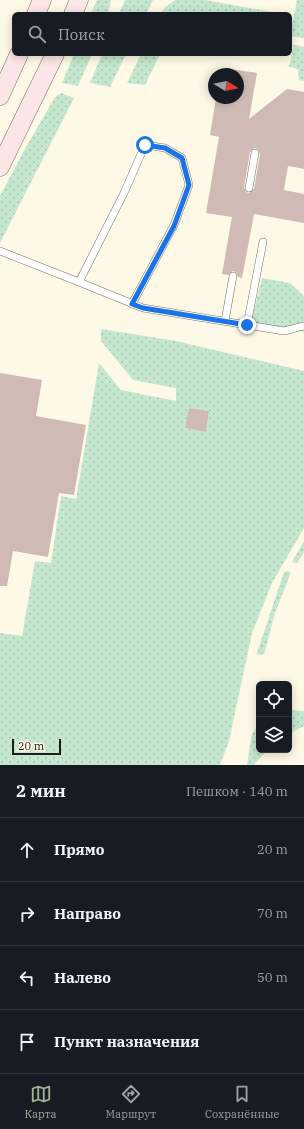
<!DOCTYPE html>
<html lang="ru">
<head>
<meta charset="utf-8">
<style>
  body { margin:0; font-family:"IBM Plex Serif",serif; background:#20242c; color:#f1f3f6 }
  .controls { position:absolute; right:12px; bottom:12px; display:grid; overflow:hidden; border-radius:6px; box-shadow:0 2px 10px #0003 }
  .controls button { width:36px; height:36px; display:grid; place-items:center; padding:0; border:0; border-bottom:1px solid #363941; background:#171b24; color:#f1f3f6; font:20px sans-serif }
  .compass { position:absolute; left:208px; top:68px; width:36px; height:36px; border-radius:50%; background:#171b24; box-shadow:0 2px 10px #0003; rotate:100deg }
  .scale { position:absolute; left:12px; bottom:10px; width:49px; box-sizing:border-box; padding-left:4px; border:2px solid #1f1d16; border-top:0; font-size:11px; line-height:14px; white-space:nowrap; color:#1f1d16; -webkit-text-stroke:3px #fef9e6; paint-order:stroke }
  .stop { position:absolute; width:12px; height:12px; margin:-9px; border:3px solid #1a73e8; border-radius:50%; background:#fff }
  .stop.end { background:#1a73e8; border-color:#fff; box-shadow:0 1px 4px #0008 }
  .list { margin:0; padding:0; list-style:none }
  h2 { display:flex; justify-content:space-between; align-items:center; height:52px; margin:0; padding:0 16px; font-size:17px }
  h2 small { font-size:13px; font-weight:400; color:#9ea1a6 }
  .list li { display:grid; grid-template-columns:26px 1fr auto; gap:12px; align-items:center; box-sizing:border-box; height:64px; padding:0 16px; border-top:1px solid #363941 }
  .list b { display:block; font-size:15px; white-space:nowrap }
  .list em { font-size:13px; font-style:normal; color:#9ea1a6 }
  .icon { flex:none; width:22px; height:22px; fill:none; stroke:currentColor; stroke-width:2; stroke-linecap:round; stroke-linejoin:round }
  .map { position:relative; flex:none; width:304px; height:765px; overflow:hidden }
  .search { position:absolute; background:#171b24; box-shadow:0 2px 10px #0003; left:12px; right:12px; top:12px; height:44px; display:flex; align-items:center; gap:10px; box-sizing:border-box; padding:0 14px; border-radius:6px; color:#9ea1a6; font-size:15px }
  .sheet { height:308px; background:#171b24 }
  nav { display:flex; justify-content:space-around; align-items:center; box-sizing:border-box; height:56px; border-top:1px solid #363941; background:#171b24; font-size:11px; color:#9ea1a6 }
  nav a { display:grid; justify-items:center; gap:2px }
  nav .on { color:#9fb396 }
  .map>svg:first-child { display:block }
  .grass { fill:url(#grass-dots); fill-rule:evenodd }
  .building { fill:#cfbab5; fill-rule:evenodd }
  .lines { fill:none; stroke-linecap:round; stroke-linejoin:round }
  .service-casing { stroke:#777262; stroke-width:8 }
  .secondary-casing { stroke:#777262; stroke-width:19 }
  .service { stroke:#fff; stroke-width:7 }
  .secondary { stroke:#fce5e6; stroke-width:18 }
  .route { stroke:#1a73e8; stroke-width:5 }
</style>
</head>
<body>
<div class="map">
<svg width="304" height="765" viewBox="0 0 304 765">
  <defs>
    <pattern id="grass-dots" width="8" height="8" patternUnits="userSpaceOnUse"><rect width="8" height="8" fill="#c5e7cf"/><path d="M2 2h.1M6 6h.1" fill="none" stroke="#a9c6b1" stroke-width="1.8" stroke-linecap="round"/></pattern>
  </defs>
  <rect width="100%" height="100%" fill="#fef9e6"/>
  <g class="grass">
    <polygon points="97,0 111,0 108,14 91,14"/>
    <polygon points="125,0 153,0 146,14 119,14"/>
    <polygon points="175,0 205,0 272,12 271,14 161,14 164,8"/>
    <polygon points="297,0 304,0 304,38 290,36"/>
    <polygon points="294,45 304,47 304,81 299,80 298,69 289,67"/>
    <polygon points="74,54 92,54 78,86 62,83"/>
    <polygon points="102,54 126,54 110,87 90,83"/>
    <polygon points="141,54 160,54 145,85 127,83"/>
    <polygon points="61,93 74,98 0,243 0,196 25,149 55,97"/>
    <polygon points="262,278 290,283 304,296 304,332 251,322"/>
    <path d="M101,329L176,341L304,371V528L272,583L252,633L229,741L220,765H190L194,758L190,765H0V633L22,636L35,561L51,563L61,496L76,499L99,363L121,390L176,401V388L133,380L101,341ZM189,408L209,411L206,432L185,428Z"/>
    <polygon points="304,541 304,552 297,563 292,562"/>
    <polygon points="287,571 290,572 290,575 275,613 264,654 258,655 257,653 284,572"/>
    <polygon points="289,710 304,711 304,726 289,734"/>
    <polygon points="259,723 259,750 267,750 254,765 247,765 252,734"/>
  </g>
  <g class="building">
    <path d="M230,69L257,73L249,119L287,89L304,92V169L288,166L284,190L304,194V223L254,214L242,278L238,277L236,272L233,271L228,275L222,274L232,217L206,213L219,137L210,135L216,98H238V74H230ZM254,148L258,149L260,154L254,189L249,193L246,192L244,187L250,152Z"/>
    <polygon points="0,373 42,380 36,416 86,425 74,495 59,493 48,557 13,551 7,586 0,586"/>
    <polygon points="189,408 209,411 206,432 185,428"/>
  </g>
  <g class="lines">
    <g class="service-casing">
      <g id="service">
        <polyline points="249,188 255,153"/>
        <polyline points="0,251 79,282 124,193 145,145 165,148 182,158 189,185 174,225 132,304"/>
        <polyline points="79,282 143,308 247,325 263,242"/>
        <polyline points="225,321 233,276"/>
        <polyline points="247,325 284,331 304,326"/>
      </g>
    </g>
    <g class="secondary-casing">
      <g id="secondary">
        <polyline points="36,14 42,0"/>
        <polyline points="73,14 79,0"/>
        <polyline points="0,96 19,54"/>
        <polyline points="0,167 55,54"/>
      </g>
    </g>
    <use href="#service" class="service"/>
    <use href="#secondary" class="secondary"/>
  </g>
  <g class="lines">
    <polyline class="route" points="145,145 165,148 182,158 189,185 174,226 132,304 143,308 247,325"/>
  </g>
</svg>
<div class="controls">
<button><svg class="icon" aria-label="locate" viewBox="0 0 24 24"><circle cx="12" cy="12" r="6"/><path d="M12 2v4M12 18v4M2 12h4M18 12h4"/></svg></button>
<button><svg class="icon" aria-label="layers" viewBox="0 0 24 24"><path d="M12 4l9 5-9 5-9-5zM3 14l9 5 9-5"/></svg></button>
</div>
<svg class="compass" viewBox="-18 -18 36 36"><path d="M0-13l5 13h-10z" fill="#e53935"/><path d="M0 13l5-13h-10z" fill="#9ea1a6"/></svg>
<div class="scale">20 m</div>
<div class="stop" style="left:145px;top:145px"></div>
<div class="stop end" style="left:247px;top:325px"></div>
<div class="search"><svg class="icon" aria-label="search" viewBox="0 0 24 24"><circle cx="10" cy="10" r="6"/><path d="M15 15l6 6"/></svg>Поиск</div>
</div>
<section class="sheet">
<h2>2 мин<small>Пешком · 140 m</small></h2>
<ul class="list">
<li><svg class="icon" aria-label="ahead" viewBox="0 0 24 24"><path d="M12 20V5M6 11l6-6 6 6"/></svg><div><b>Прямо</b></div><em>20 m</em></li>
<li><svg class="icon" aria-label="right" viewBox="0 0 24 24"><path d="M7 20v-9h11M14 6l5 5-5 5"/></svg><div><b>Направо</b></div><em>70 m</em></li>
<li><svg class="icon" aria-label="left" viewBox="0 0 24 24"><path d="M17 20v-9H6M10 6l-5 5 5 5"/></svg><div><b>Налево</b></div><em>50 m</em></li>
<li><svg class="icon" aria-label="arrive" viewBox="0 0 24 24"><path d="M6 21V4h12l-3 4 3 4H6"/></svg><div><b>Пункт назначения</b></div></li>
</ul>
</section>
<nav>
<a class="on"><svg class="icon" aria-label="map" viewBox="0 0 24 24"><path d="M3 6l6-2 6 2 6-2v14l-6 2-6-2-6 2zM9 4v14M15 6v14"/></svg>Карта</a>
<a><svg class="icon" aria-label="directions" viewBox="0 0 24 24"><path d="M12 3l9 9-9 9-9-9zM9 14v-3h6M13 9l2 2-2 2"/></svg>Маршрут</a>
<a><svg class="icon" aria-label="saved" viewBox="0 0 24 24"><path d="M7 4h10v16l-5-4-5 4z"/></svg>Сохранённые</a>
</nav>
</body>
</html>
